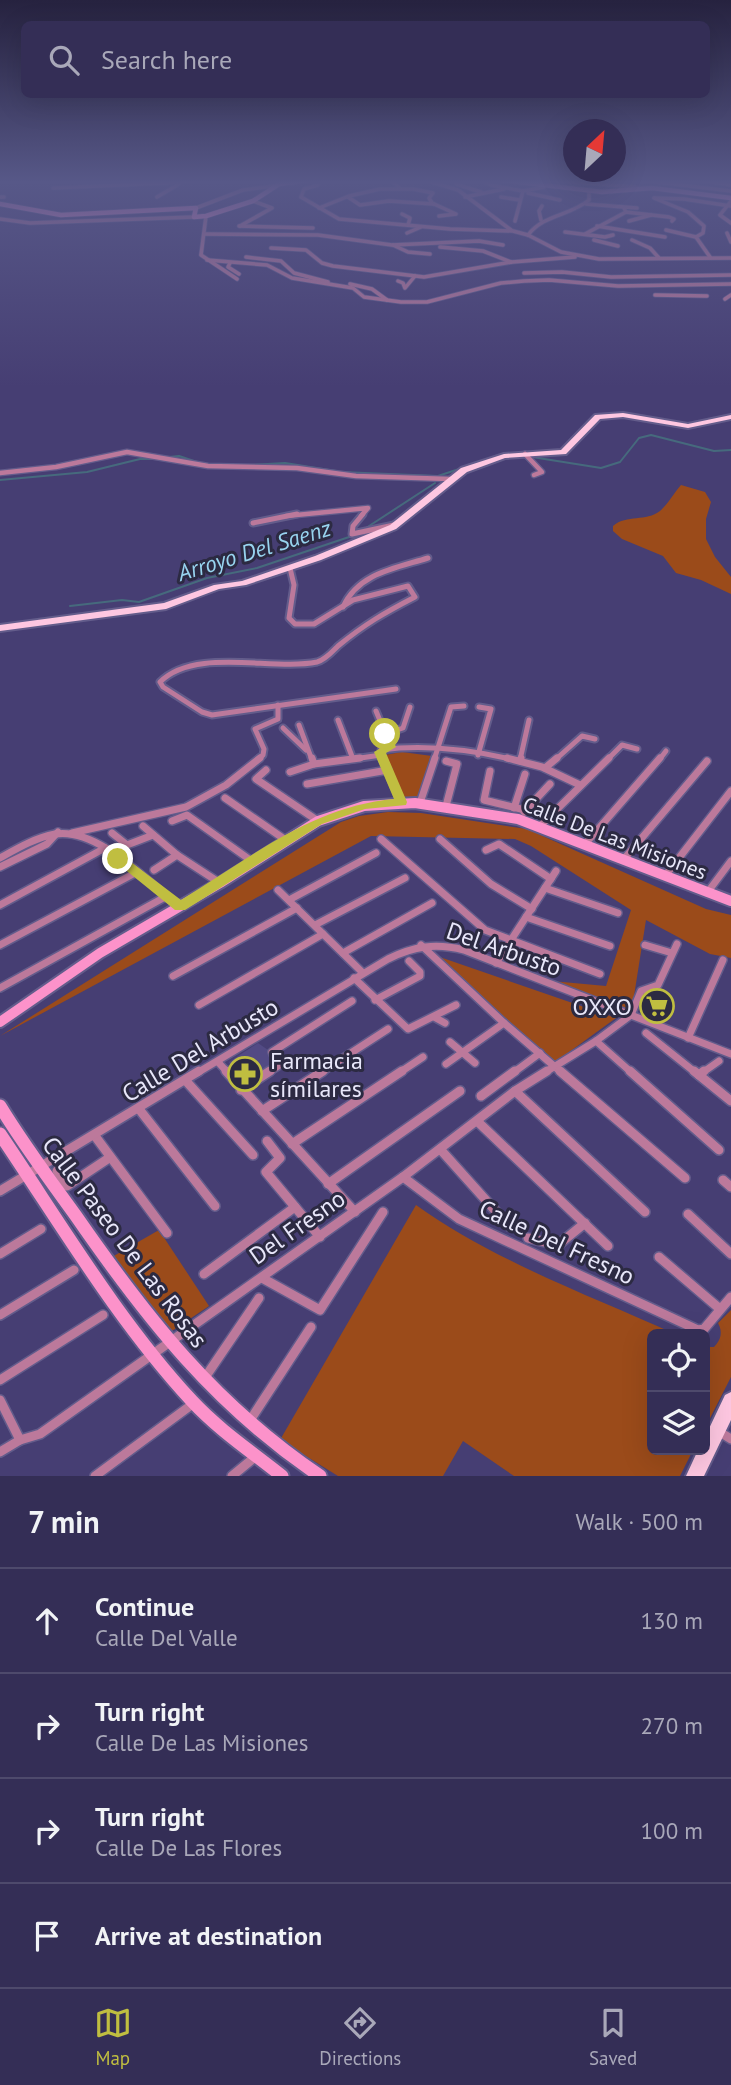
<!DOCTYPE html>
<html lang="en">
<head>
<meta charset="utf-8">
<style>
  body { margin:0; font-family:"PT Sans",sans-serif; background:#3c365c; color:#f1f3f6 }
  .controls { position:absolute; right:21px; bottom:21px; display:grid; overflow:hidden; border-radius:10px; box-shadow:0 7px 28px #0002 }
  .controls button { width:63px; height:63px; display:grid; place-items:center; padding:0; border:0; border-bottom:2px solid #4e4a6c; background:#342e56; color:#f1f3f6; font:35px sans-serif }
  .compass { position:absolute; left:563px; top:119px; width:63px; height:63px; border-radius:50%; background:#342e56; box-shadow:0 7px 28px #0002; rotate:26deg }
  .stop { position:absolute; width:21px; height:21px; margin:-16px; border:5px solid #c0be40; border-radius:50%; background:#fff }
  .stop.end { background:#c0be40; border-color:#fff; box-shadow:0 2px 7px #0008 }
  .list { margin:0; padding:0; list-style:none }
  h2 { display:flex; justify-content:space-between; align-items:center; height:91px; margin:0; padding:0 28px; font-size:30px }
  h2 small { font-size:23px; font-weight:400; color:#a9a8b9 }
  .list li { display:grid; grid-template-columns:46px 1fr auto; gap:21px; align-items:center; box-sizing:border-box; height:105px; padding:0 28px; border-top:2px solid #4e4a6c }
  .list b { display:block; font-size:26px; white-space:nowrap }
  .list p { margin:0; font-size:23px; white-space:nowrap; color:#a9a8b9 }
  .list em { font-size:23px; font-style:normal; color:#a9a8b9 }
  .icon { flex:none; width:38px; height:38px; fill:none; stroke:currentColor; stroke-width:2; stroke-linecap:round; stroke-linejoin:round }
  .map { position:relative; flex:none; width:731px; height:1476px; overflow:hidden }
  .search { position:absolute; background:#342e56; box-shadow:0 7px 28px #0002; left:21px; right:21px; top:21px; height:77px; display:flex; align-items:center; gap:18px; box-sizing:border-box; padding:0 24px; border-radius:10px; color:#a9a8b9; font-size:26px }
  .sheet { height:511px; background:#342e56 }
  nav { display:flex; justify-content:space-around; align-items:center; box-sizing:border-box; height:98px; border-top:2px solid #4e4a6c; background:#342e56; font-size:19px; color:#a9a8b9 }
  nav a { display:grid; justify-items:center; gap:4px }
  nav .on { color:#c0be40 }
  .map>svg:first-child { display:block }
  .built { fill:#524a84 }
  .green { fill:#9b4b1a }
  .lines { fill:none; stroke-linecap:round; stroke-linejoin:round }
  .stream { stroke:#466a7d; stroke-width:2 }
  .street-far4-casing { stroke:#635c8b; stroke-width:5 }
  .street-far3-casing { stroke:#635c8b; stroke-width:7 }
  .street-far2-casing { stroke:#635c8b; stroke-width:9 }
  .street-far1-casing { stroke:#635c8b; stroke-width:10 }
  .street-casing { stroke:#635c8b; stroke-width:12 }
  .secondary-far2-casing { stroke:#635c8b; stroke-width:6 }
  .secondary-far1-casing { stroke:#635c8b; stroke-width:14 }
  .secondary-casing { stroke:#635c8b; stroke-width:17 }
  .primary-casing { stroke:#635c8b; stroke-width:4 }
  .street-far4 { stroke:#bc799b; stroke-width:3.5 }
  .street-far3 { stroke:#bc799b; stroke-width:4.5 }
  .street-far2 { stroke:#bc799b; stroke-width:5 }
  .street-far1 { stroke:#bc799b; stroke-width:7 }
  .street { stroke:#bc799b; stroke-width:9 }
  .secondary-far2 { stroke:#fc92ca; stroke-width:4.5 }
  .secondary-far1 { stroke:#fc92ca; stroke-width:10 }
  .secondary { stroke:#fc92ca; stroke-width:13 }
  .primary { fill:#fec7e1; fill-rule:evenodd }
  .route { fill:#c0be40 }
  .labels { text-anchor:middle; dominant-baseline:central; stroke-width:6; stroke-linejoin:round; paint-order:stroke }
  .street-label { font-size:21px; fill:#e8e7fa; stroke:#2c2a42 }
  .water-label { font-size:23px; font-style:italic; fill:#98d4ef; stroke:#2c2a42 }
  .near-street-label { font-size:24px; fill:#e8e7fa; stroke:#2c2a42 }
  .near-poi-label { font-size:24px; fill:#e8e7fa; stroke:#2c2a42; text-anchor:end }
</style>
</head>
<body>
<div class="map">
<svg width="731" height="1476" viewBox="0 0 731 1476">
  <rect width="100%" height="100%" fill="#463e73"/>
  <polygon class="built" points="258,1043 268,1050 274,1064 241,1087 229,1062"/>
  <g class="green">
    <path d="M681,485L705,492L711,502L706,519V539L715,557L731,577V594L701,580L676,573L663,556L622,539L613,531V526C627,514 646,522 660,511C669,503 673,494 681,485Z"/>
    <polygon points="402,752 432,756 417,801 403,799 385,755"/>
    <polygon points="388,812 421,813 527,829 706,909 731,915 731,958 710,954 646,920 631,1015 541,980 606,986 631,910 531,846 515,839 371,836 0,1036 341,822 359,816"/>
    <polygon points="431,954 616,1018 554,1063"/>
    <path d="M416,1205C494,1261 589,1295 675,1334H652V1450H693L680,1476H514L463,1441L443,1476H338L280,1440Z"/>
    <polygon points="159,1230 209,1306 166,1335 112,1257"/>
    <path d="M731,1310V1377L705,1428V1347H714C721,1340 723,1332 718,1323Z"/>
  </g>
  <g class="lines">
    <g class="stream">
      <polyline points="169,457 179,456 197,462"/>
      <polyline points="532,457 601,468 620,462 639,438 651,435 714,451 731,450"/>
      <polyline points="251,465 285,463 336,471"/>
      <polyline points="341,472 438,476 501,455"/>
      <polyline points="0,480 87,472 140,459 156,459"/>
      <polyline points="366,528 435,483"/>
      <polyline points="70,606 122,600 139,602 207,578 257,568 352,536"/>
    </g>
    <g class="street-far4-casing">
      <g id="street-far4">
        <polyline points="129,180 152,182"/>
        <polyline points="391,180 399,187"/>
        <polyline points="425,180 458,190 511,230"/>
        <polyline points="482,180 491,185 523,191"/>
        <polyline points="548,180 637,187"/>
        <polyline points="640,180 731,191"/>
        <polyline points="699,180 731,185"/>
        <polyline points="162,183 203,180"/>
        <polyline points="456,184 481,192"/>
        <polyline points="318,185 304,189 301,197 339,219 450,229 513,231 528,235 561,252 599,259 731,258"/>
        <polyline points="53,188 166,183"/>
        <polyline points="528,193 560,200"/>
        <polyline points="0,197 4,197"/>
        <polyline points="157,197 179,184"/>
        <polyline points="348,197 360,205 389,201 434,204"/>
        <polyline points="465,197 504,189"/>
        <polyline points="501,197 520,200"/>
        <polyline points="654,198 688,212 704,226 703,233 696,237 710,257"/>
        <polyline points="655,198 684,199 731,206"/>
        <polyline points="731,201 720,215 731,223"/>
        <polyline points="586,204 637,208"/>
        <polyline points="196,208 243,190 273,186"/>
        <polyline points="319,208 349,196 380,189 413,189 433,193 429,198 432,203 456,214 439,216"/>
        <polyline points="626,212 669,217 674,219 672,221"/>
        <polyline points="402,214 410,218 408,225"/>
        <polyline points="206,216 201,255 237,279"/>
        <polyline points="0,219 30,223 194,217"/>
        <polyline points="541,220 539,211 542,206"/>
        <polyline points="515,221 523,191 544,187"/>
        <polyline points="629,221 651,215"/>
        <polyline points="239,226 313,228"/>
        <polyline points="240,226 272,208 253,201"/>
        <polyline points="597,226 665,237"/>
        <polyline points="666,230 696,237"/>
        <polyline points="565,232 605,237 613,235"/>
        <polyline points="407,233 421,227"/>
        <polyline points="727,233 731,242"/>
        <polyline points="204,234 318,235 392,245 479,241 503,245"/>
        <polyline points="585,234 626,212 624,208"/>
        <path d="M528,235C544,214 570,216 589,200V191"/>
        <polyline points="594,240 618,246"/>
        <polyline points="632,240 650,248 659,258"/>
        <polyline points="393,245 408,252 430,254"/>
        <polyline points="440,247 483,251 511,262"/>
        <polyline points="271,248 306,250 322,263 333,266 424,277 512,262 575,257"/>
        <polyline points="246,257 281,261 294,273 328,282"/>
        <polyline points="207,260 267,265 292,278 353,288 364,297 401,302 427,302 501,283 524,281 549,280 618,286 731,284"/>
        <polyline points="230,263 228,267 239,274"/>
        <polyline points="524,273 562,272 611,277 731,275"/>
        <polyline points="398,281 403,283 405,288 415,276"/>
        <polyline points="350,284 372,289 387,300"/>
        <polyline points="655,295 707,296"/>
        <polyline points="725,299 731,295"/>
      </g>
    </g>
    <g class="street-far3-casing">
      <g id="street-far3">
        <polyline points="525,454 542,472 534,475"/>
        <polyline points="0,473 56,467 127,452 208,466 297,468 356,476 450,479"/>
        <polyline points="286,516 368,508 361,516"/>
      </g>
    </g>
    <g class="street-far2-casing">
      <g id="street-far2">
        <polyline points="363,514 353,526 352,534 394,525"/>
        <polyline points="253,523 297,514"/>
        <path d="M290,568L294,585L289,618L295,624H314L353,600L408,586L415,597C384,613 365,624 338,646C332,652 325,660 317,662C272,671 195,647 160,682L163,687L202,712L212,715L396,689"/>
        <path d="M343,607C358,573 396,568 428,558"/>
        <polyline points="376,711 391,747"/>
        <polyline points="338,720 353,759"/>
        <polyline points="299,725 312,760"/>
        <polyline points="283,728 306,750"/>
        <polyline points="385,734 403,728 410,707"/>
        <polyline points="478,755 491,709 479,707"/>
        <polyline points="257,760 263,755 264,749 255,729 278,719 278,705"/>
        <polyline points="347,760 381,755"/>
        <path d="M383,760L381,750C425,744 472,750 515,760"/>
        <polyline points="434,760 451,707 464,706"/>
        <polyline points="520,760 529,720"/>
        <polyline points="555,760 582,736 595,739"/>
        <polyline points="607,760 622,745 637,749"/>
        <polyline points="659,760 666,751"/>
      </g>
    </g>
    <g class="street-far1-casing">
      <g id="street-far1">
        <polyline points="312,758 314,764"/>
        <polyline points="382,758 401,802"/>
        <polyline points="507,758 542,767 580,785"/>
        <polyline points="446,761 457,764 446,806"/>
        <polyline points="520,761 521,758"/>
        <polyline points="545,768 557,758"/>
        <polyline points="266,770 256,779 318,821"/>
        <polyline points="490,771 484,800 525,810"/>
        <polyline points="290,772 314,764 360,758"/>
        <polyline points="307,784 388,770"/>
        <polyline points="225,798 287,841"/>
        <polyline points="420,803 435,758"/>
        <polyline points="514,808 525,774"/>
        <polyline points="524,812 550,784"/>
        <polyline points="172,821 187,815 253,862"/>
        <polyline points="143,826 177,855 220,883"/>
        <polyline points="540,826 609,758"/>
        <polyline points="72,833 186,807 226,785 260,758"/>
        <polyline points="112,833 127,845 153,835"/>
        <polyline points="381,839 485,930 600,974"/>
        <polyline points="440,839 491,884 532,909"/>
        <polyline points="586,843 660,758"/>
        <polyline points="486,850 499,844 551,879"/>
        <path d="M0,858C18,848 35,838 55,834C99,827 147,883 180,907"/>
        <polyline points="624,859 707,761"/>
        <polyline points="0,867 47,844 58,832"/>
        <polyline points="154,870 177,855"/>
        <polyline points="665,876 731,791"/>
        <polyline points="545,888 618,913"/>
        <polyline points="278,890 363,973"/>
        <polyline points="707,893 731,861"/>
        <polyline points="289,900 376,853"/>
        <polyline points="0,905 105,848"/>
        <polyline points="526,917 610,946"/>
        <polyline points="315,925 405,878"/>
        <polyline points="0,945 135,873"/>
        <polyline points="421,945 504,1023 562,1073"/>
        <polyline points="645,945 672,953"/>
        <polyline points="343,953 432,903"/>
        <polyline points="496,963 556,871"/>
        <polyline points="173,976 297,908"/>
        <polyline points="354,978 408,1029 456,1005"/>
        <polyline points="0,988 165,897"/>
        <polyline points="375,1000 420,976 420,972 409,961"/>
        <polyline points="199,1005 323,934"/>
        <polyline points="434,1017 445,1023"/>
        <polyline points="646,1033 696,1073"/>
        <polyline points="688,1038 723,960"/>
        <polyline points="596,1041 632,1073"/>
        <polyline points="450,1042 475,1063"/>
        <polyline points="218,1062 228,1073"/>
        <polyline points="446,1064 504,1023"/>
        <path d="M197,1073L388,959C414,946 436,943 464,950L731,1054"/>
        <polyline points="267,1073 278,1066 272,1052 352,1001"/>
        <polyline points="320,1073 388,1029"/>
        <polyline points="399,1073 423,1057"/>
        <polyline points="513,1073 540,1053"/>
        <polyline points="544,1073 596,1041 631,1015 641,991 658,985 677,944"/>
        <polyline points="702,1073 719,1061"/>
      </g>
    </g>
    <g class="street-casing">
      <g id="street">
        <polyline points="226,1071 355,1212"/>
        <polyline points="560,1071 685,1178"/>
        <polyline points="630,1071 719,1150"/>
        <polyline points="694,1071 731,1101"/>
        <polyline points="699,1075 704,1071"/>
        <polyline points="186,1081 253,1155"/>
        <polyline points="241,1090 270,1071"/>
        <polyline points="515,1091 645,1212"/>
        <polyline points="481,1096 515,1071"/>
        <polyline points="139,1109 215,1206"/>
        <polyline points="262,1111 323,1071"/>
        <polyline points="477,1121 608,1246"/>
        <polyline points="95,1136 167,1233"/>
        <polyline points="267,1141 280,1158 266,1172 320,1237"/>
        <polyline points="292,1144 402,1071"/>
        <polyline points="440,1149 509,1226"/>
        <polyline points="57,1171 67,1186 109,1158"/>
        <polyline points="403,1177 459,1219 698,1330 704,1329 731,1297"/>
        <polyline points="723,1180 731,1187"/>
        <polyline points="328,1184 460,1091"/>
        <polyline points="0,1191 199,1071"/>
        <polyline points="688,1214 731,1254"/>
        <polyline points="528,1238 558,1245 585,1223"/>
        <polyline points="0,1254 41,1229"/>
        <polyline points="659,1257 720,1309"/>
        <polyline points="204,1274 295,1207"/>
        <polyline points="262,1278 320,1310 383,1212"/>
        <polyline points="0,1315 74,1270"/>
        <polyline points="204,1379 259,1298"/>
        <polyline points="0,1380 103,1315"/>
        <polyline points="0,1400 20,1440 40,1434 403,1177 515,1091 547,1071"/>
        <polyline points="249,1422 311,1327"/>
        <polyline points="718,1431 731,1439"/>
        <polyline points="0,1452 20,1440"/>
        <polyline points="95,1476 194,1403"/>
        <polyline points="232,1476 255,1457"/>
      </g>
    </g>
    <g class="secondary-far2-casing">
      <g id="secondary-far2">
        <polyline points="501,180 602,192 652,188 731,198"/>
        <polyline points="0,204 61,215 196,208 194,217 206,216 253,201 279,184 309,180"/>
      </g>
    </g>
    <g class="secondary-far1-casing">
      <polyline id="secondary-far1" points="0,1022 100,953 220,883 318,821 364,806 415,803 518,819 731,901"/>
    </g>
    <g class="secondary-casing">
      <g id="secondary">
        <path d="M0,1106C23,1144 50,1180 76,1216C148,1320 215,1405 320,1476"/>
        <path d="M0,1134C61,1224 118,1321 192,1401C219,1430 252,1452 282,1476"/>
      </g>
    </g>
    <g class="primary-casing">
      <g id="primary">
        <polygon points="623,413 688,424 731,415 731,419 688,428 623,417 600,419 566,454 505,458 467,472 396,529 321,560 246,585 219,589 166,609 0,631 0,625 164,603 214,585 242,581 315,556 390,525 461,468 504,454 561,450 595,415"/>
        <polygon points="731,1392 731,1420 704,1476 686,1476 698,1450 705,1450 705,1437 725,1395"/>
      </g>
    </g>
    <use href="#street-far4" class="street-far4"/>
    <use href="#street-far3" class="street-far3"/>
    <use href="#street-far2" class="street-far2"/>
    <use href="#street-far1" class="street-far1"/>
    <use href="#street" class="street"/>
    <use href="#secondary-far2" class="secondary-far2"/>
    <use href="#secondary-far1" class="secondary-far1"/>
    <use href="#secondary" class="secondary"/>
    <use href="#primary" class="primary"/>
  </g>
  <linearGradient id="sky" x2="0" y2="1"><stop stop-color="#26223f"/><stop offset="0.47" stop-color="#575888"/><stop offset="1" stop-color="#575888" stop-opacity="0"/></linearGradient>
  <rect width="731" height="387" fill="url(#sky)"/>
  <path class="route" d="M381,731H389L396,747L386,753L407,802L406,805L365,809L322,824L185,910H175L112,859L114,856H123L181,900C248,859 313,806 394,799L374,752L384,746L379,734Z"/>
  <defs>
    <g id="supermarket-ring" transform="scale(1.75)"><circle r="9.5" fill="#2c2a42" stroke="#c0be40" stroke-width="1.5"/><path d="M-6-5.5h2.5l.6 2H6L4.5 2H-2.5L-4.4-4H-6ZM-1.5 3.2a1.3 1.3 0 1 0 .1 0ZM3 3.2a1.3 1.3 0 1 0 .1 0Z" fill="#c0be40"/></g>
    <g id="pharmacy-ring" transform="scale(1.75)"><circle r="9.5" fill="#2c2a42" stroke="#c0be40" stroke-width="1.5"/><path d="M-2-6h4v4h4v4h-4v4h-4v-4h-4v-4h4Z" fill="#c0be40"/></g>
  </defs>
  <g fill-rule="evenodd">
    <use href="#supermarket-ring" x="657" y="1006"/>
    <use href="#pharmacy-ring" x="245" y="1074"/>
  </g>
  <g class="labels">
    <g class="street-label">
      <text transform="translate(615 838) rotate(21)">Calle De Las Misiones</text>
    </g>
    <g class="water-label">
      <text transform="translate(254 550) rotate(-17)">Arroyo Del Saenz</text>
    </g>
    <g class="near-street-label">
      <text transform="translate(504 949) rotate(19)">Del Arbusto</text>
      <text transform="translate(200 1050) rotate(-31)">Calle Del Arbusto</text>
      <text transform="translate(297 1227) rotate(-35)">Del Fresno</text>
      <text transform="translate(125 1242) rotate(53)">Calle Paseo De Las Rosas</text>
      <text transform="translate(557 1242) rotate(25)">Calle Del Fresno</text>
    </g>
    <g class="near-poi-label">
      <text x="632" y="1006">OXXO</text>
      <text x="270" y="1060" text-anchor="start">Farmacia<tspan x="270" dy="28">símilares</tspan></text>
    </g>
  </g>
</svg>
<div class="controls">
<button><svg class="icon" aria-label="locate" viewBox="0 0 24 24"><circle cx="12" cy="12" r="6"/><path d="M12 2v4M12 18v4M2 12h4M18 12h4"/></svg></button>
<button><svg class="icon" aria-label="layers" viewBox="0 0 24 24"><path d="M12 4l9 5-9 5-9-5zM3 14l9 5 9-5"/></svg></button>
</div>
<svg class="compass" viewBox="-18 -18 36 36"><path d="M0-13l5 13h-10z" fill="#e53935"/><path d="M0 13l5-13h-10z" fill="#a9a8b9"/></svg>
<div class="stop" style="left:385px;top:734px"></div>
<div class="stop end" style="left:118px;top:859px"></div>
<div class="search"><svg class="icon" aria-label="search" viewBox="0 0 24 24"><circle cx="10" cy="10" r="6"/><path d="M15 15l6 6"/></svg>Search here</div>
</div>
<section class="sheet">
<h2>7 min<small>Walk · 500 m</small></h2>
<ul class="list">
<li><svg class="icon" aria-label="ahead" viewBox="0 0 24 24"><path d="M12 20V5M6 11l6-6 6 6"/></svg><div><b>Continue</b><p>Calle Del Valle</p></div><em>130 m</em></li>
<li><svg class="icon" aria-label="right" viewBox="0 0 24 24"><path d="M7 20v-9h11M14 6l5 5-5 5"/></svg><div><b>Turn right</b><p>Calle De Las Misiones</p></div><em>270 m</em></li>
<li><svg class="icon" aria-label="right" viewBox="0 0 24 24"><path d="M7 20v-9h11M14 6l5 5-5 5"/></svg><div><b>Turn right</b><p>Calle De Las Flores</p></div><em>100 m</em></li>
<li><svg class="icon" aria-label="arrive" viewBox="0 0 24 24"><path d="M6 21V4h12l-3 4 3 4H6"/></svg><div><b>Arrive at destination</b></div></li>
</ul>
</section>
<nav>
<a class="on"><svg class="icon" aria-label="map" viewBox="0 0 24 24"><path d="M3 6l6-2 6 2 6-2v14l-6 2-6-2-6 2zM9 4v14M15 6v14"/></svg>Map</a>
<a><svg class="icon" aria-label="directions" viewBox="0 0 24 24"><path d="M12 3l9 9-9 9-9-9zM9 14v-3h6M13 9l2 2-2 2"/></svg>Directions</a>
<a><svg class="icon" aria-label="saved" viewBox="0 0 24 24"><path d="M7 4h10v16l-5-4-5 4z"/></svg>Saved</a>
</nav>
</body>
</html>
